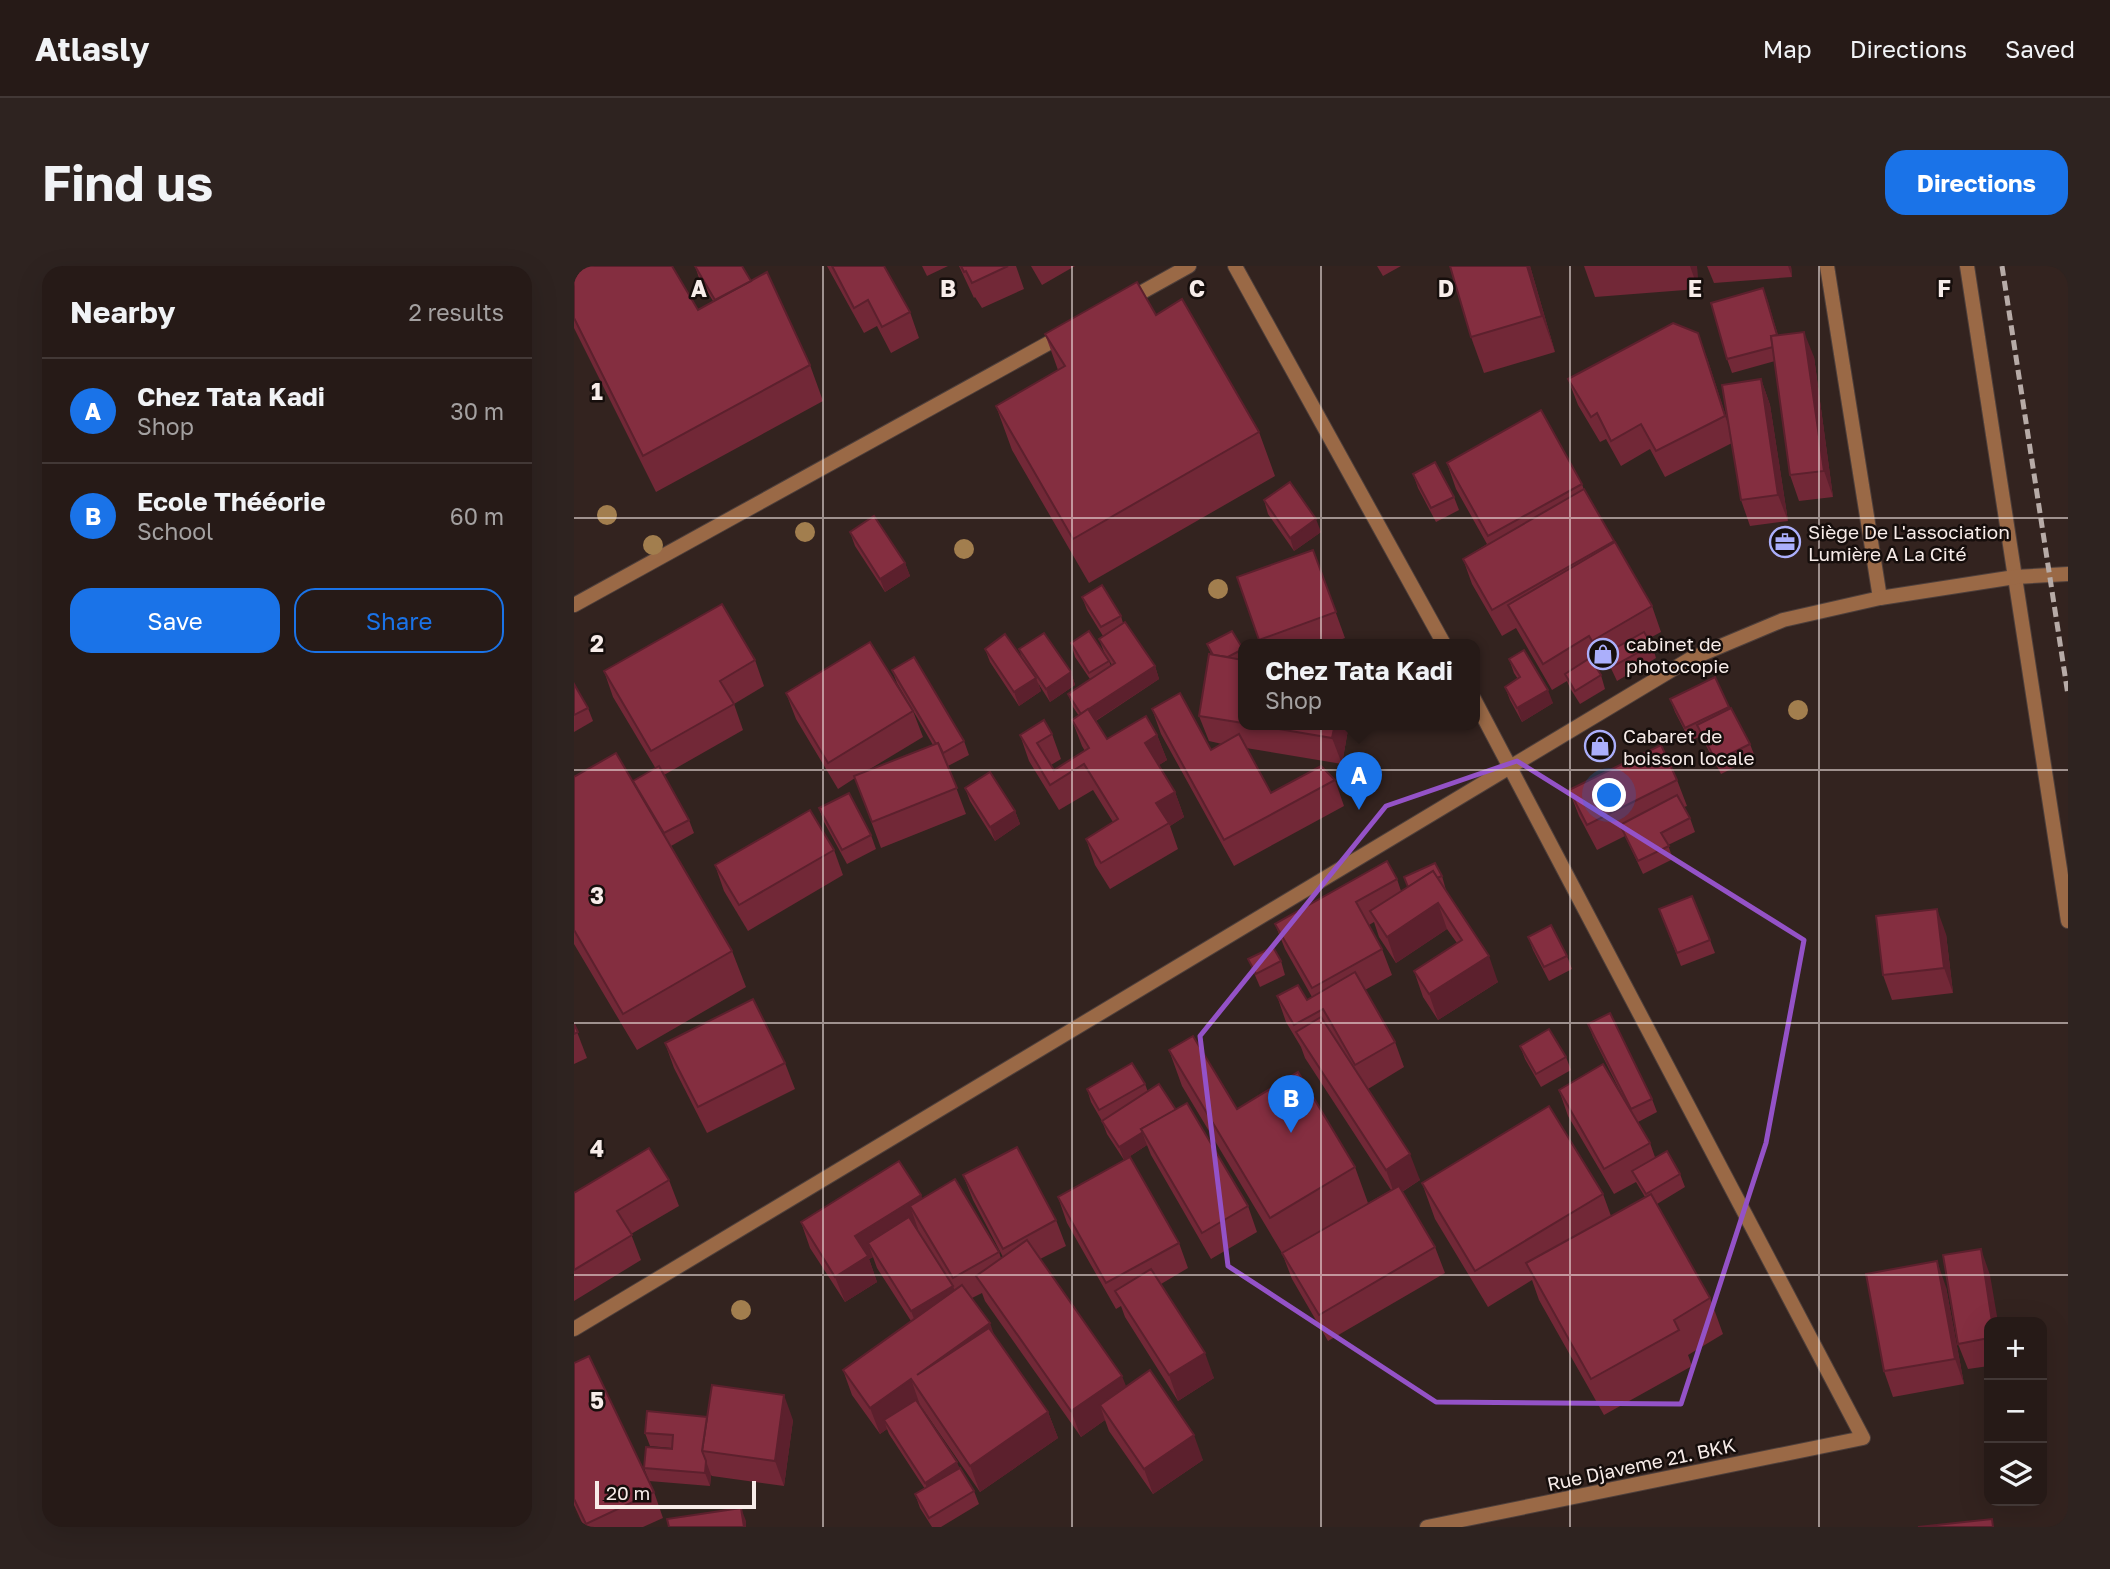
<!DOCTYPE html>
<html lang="en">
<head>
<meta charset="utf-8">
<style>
  body { margin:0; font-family:"Golos Text",sans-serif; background:#2e2320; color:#f1f3f6 }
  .controls { position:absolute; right:21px; bottom:21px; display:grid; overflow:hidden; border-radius:14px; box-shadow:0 7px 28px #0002 }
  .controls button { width:63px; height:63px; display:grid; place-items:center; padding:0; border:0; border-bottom:2px solid #423836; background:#261a17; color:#f1f3f6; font:35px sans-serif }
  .scale { position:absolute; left:21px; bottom:18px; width:161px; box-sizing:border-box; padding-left:7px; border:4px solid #f7ece9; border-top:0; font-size:19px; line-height:24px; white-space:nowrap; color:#f7ece9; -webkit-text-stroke:5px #160e0c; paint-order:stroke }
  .you { position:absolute; left:1036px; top:530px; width:24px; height:24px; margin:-18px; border:5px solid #fff; border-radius:50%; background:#1a73e8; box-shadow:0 0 0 10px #1a73e833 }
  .badge { display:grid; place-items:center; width:46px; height:46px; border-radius:50%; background:#1a73e8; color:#fff; font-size:23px; font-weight:700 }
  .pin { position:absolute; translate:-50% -58px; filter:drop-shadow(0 2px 4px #0008) }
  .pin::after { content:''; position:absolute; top:37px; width:24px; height:21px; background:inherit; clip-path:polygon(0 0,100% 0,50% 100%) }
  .popup { position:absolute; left:664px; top:373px; width:242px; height:91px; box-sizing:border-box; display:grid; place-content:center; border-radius:14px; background:#261a17; filter:drop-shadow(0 2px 5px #0005); font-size:23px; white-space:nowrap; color:#a4a1a1 }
  .popup b { font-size:26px; color:#f1f3f6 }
  .popup::after { content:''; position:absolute; left:50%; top:100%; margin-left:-14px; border:14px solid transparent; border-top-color:#261a17 }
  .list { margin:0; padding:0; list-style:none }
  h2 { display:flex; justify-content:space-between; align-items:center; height:91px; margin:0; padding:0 28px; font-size:30px }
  h2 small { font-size:23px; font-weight:400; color:#a4a1a1 }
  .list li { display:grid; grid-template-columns:46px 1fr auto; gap:21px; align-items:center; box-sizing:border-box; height:105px; padding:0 28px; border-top:2px solid #423836 }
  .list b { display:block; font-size:26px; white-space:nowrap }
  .list p { margin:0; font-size:23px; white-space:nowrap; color:#a4a1a1 }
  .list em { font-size:23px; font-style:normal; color:#a4a1a1 }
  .actions { display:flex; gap:14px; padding:21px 28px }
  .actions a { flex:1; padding:16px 0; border:2px solid #1a73e8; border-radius:21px; text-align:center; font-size:24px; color:#1a73e8 }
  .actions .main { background:#1a73e8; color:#fff }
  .icon { flex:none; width:38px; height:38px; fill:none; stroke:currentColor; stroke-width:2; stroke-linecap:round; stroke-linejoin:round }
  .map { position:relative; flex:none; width:1494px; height:1261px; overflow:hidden; border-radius:21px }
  header { display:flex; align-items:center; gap:42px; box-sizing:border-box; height:98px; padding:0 35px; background:#261a17; border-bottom:2px solid #423836 }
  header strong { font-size:33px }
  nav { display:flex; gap:38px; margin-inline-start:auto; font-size:24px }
  .intro { display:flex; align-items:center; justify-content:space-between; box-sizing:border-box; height:168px; padding:0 42px }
  h1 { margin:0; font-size:49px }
  .button { padding:18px 32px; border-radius:21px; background:#1a73e8; color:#fff; font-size:24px; font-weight:700 }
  main { display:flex; gap:42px; padding:0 42px }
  aside { flex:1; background:#261a17; border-radius:21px; box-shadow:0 7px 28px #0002 }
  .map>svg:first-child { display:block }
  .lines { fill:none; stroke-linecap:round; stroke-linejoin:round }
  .street-casing { stroke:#4e3f3b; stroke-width:16 }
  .street { stroke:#9a6946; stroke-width:14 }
  .rail { stroke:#b7aba7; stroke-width:5; stroke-dasharray:10 5; stroke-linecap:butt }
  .tree { fill:#a27e4e }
  .wall { fill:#722837 }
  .shaded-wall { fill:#5c202d }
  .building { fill:#842e40; stroke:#5c202d; stroke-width:2 }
  .marked { fill:none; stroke:#9452c7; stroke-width:5; stroke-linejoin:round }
  .grid { fill:none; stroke:#f7ece9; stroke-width:2; stroke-opacity:0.55 }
  .labels { text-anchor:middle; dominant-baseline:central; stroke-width:5; stroke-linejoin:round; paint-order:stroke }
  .poi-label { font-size:19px; fill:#f7ece9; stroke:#160e0c; text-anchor:start }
  .street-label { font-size:19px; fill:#f7ece9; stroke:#160e0c }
  .grid-label { font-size:23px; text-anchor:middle; font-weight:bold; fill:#f7ece9; stroke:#160e0c; stroke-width:5; stroke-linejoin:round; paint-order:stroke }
</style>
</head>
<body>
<header>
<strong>Atlasly</strong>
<nav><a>Map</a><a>Directions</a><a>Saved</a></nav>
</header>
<div class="intro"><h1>Find us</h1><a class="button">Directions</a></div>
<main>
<aside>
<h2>Nearby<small>2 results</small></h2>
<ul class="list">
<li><span class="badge">A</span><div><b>Chez Tata Kadi</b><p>Shop</p></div><em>30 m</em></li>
<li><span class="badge">B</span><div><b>Ecole Thééorie</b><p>School</p></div><em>60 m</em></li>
</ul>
<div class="actions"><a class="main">Save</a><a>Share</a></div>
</aside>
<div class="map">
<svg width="1494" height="1261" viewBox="0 0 1494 1261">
  <rect width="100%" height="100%" fill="#33231f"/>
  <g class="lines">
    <g class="street-casing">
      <g id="street">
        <polyline points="661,0 870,378"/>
        <polyline points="1253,0 1306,332"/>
        <polyline points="1393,0 1494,655"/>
        <polyline points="552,35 615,0"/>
        <polyline points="0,339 491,68"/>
        <polyline points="0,1063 1116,393 1209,354 1306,332 1441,311 1494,308"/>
        <polyline points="853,1261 1289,1172 900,433"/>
      </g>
    </g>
    <use href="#street" class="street"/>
    <polyline class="rail" points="1428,0 1494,429"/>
  </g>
  <g class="tree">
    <circle cx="33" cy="249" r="10"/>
    <circle cx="231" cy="266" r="10"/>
    <circle cx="79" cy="279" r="10"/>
    <circle cx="390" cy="283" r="10"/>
    <circle cx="644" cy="323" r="10"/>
    <circle cx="1224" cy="444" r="10"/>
    <circle cx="167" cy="1044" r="10"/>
  </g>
  <g class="wall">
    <polygon points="0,0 124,44 139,35 125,12 121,0 177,15 236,99 249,135 82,226 0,62"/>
    <polygon points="253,0 310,0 336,46 345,72 317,87 303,60 290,67"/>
    <polygon points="348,0 374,0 353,10"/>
    <polygon points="385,0 442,0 450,23 408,42 401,31 400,32"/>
    <polygon points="457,0 501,0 468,19"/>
    <polygon points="803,0 827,0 809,10"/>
    <polygon points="956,0 981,86 910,107 897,71"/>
    <polygon points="1010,0 1123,0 1124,23 1021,31"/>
    <polygon points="1133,0 1217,0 1218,11 1140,17"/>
    <polygon points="1189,22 1204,69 1240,91 1259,231 1225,235 1216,209 1201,95 1158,107 1153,93"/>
    <polygon points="582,49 685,166 701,210 515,317 438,184 422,140 484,104 471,68"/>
    <polygon points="1133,92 1154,157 1187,113 1196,139 1214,255 1176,260 1167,234 1158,177 1091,211 1076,183 1047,200 1032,173 1026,176 1004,139 994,113"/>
    <polygon points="873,197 1008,218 1010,224 1078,340 1087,366 1074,373 1078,379 1082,392 1043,415 1034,396 1027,400 1024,396 1020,399 1027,409 1031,423 1006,438 996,422 993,415 978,424 942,362 928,370 898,318 889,293 913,278 882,223"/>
    <polygon points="839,208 880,231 885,244 862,256 844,222"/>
    <polygon points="690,234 747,266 720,285 694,248"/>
    <polygon points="276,266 331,297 336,310 311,326 281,280"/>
    <polygon points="739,284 771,372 755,378 687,378 663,311"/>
    <polygon points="508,331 547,350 549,357 581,400 585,413 522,455 533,473 583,469 593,494 585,499 601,526 610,551 596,560 604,583 536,623 521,599 512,573 539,556 519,524 485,544 455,495 446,469 478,468 487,493 477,499 480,504 511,485 508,480 498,454 505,450 499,441 494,428 516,413 501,391 497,377 535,395 537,400 538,399 530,386 525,373 529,370 513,344"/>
    <polygon points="658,365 669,384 669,458 775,458 768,498 672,482 697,527 761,514 770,540 660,600 587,468 578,443 637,484 648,478 635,475 625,450 637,388 633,378"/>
    <polygon points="411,383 448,392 445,383 497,406 501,419 476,436 464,417 467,425 445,440 416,396"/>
    <polygon points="935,393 979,437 948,456 936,434 931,421 944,413 940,407"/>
    <polygon points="181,394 190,420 160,438 169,464 90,509 115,554 120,567 97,580 158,685 172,721 63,784 0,678 0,511 61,518 82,503 39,431 30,405"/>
    <polygon points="318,404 390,475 395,489 374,500 392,548 307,582 281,512 264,523 222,453 212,427 339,445 349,471 291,506 359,479 323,417"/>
    <polygon points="1141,411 1156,443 1176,478 1181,491 1147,508 1127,470 1116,475 1101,446 1096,433"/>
    <polygon points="0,418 14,442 19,455 0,466"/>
    <polygon points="1103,514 1113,540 1110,541 1116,552 1121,566 1094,579 1099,593 1069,608 1051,570 1023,584 1005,550 995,524"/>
    <polygon points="391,522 441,545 446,558 421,575 396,535"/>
    <polygon points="245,542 297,569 302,583 273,598 250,556"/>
    <polygon points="260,584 269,609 174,665 150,625 141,599"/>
    <polygon points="868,610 872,624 871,624 924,716 864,754 849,731 840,705 883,677 873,663 822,697 805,671 800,656 795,659 808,683 818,709 791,724 821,776 830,801 794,823 846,914 828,926 861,981 871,1007 754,1075 718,1013 708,987 608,820 595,784 663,843 781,901 794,937 817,924 731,792 727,781 712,756 703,730 733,734 738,731 711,683 701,658 823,613 827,625 834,621 830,611"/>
    <polygon points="1085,643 1136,674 1141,687 1107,700"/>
    <polygon points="1372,668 1379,727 1318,734 1309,709"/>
    <polygon points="954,671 993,690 998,703 975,715 959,684"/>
    <polygon points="674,693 707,695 711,709 686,721"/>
    <polygon points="0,758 13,792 0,798"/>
    <polygon points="1014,758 1078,833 1083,846 1064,856 1076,877 1081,891 1106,908 1111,921 1083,938 1136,1032 1149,1068 1114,1089 1118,1100 1030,1149 965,1034 958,1014 914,1041 861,953 848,917 1029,928 1037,950 1071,931 1062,916 1040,928 994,850 985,824 1050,833 1019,771"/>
    <polygon points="91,777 211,797 221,823 133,867 100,802"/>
    <polygon points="946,780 992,791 997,804 967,821 951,793"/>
    <polygon points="571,818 574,826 602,844 674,940 683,966 637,993 577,889 573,879 550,894 533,868 528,855 517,836 513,823"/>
    <polygon points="389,909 482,954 492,980 466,993 552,1121 629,1194 579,1228 535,1165 531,1154 507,1171 411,1035 408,1027 398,1032 420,1069 474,1146 484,1172 406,1226 346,1139 400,1225 405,1238 367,1261 358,1261 346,1242 341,1228 351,1223 315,1168 313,1163 306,1168 278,1129 269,1104 337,1055 303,1002 299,991 295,993 303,1016 271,1036 236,982 227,956 347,929 348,933 425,986 427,992 429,991 399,934"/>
    <polygon points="95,914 105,940 57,968 67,994 0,1035 0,927"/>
    <polygon points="484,931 605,977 614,1002 587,1018 640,1112 604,1135 551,1051 547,1040 542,1043 493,957"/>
    <polygon points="1416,1009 1415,1100 1394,1103 1384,1078"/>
    <polygon points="1372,1021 1390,1118 1319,1131 1310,1105"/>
    <polygon points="0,1097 80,1226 89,1252 69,1261 10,1261 0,1239"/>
    <polygon points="133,1151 219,1154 210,1220 138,1210 137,1209 136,1220 75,1215 70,1202 98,1183 98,1182 76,1180 71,1167"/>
  </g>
  <g class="shaded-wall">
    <polygon points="953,0 956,0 981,86 968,50"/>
    <polygon points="1116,0 1123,0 1124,23"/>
    <polygon points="1214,0 1217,0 1218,11"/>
    <polygon points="1189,22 1194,35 1210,92 1205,79"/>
    <polygon points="1230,66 1240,91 1259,231 1250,205"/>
    <polygon points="1124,67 1133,92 1160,175 1151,150"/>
    <polygon points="1187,113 1196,139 1214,255 1204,229"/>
    <polygon points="742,253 747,266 720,285 716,272"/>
    <polygon points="331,297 336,310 311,326 306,313"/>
    <polygon points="581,400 585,413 512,461 507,448"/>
    <polygon points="497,406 501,419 476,436 472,423"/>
    <polygon points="462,412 467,425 445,440 440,426"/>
    <polygon points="974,424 979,437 948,456 943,442"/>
    <polygon points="761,458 775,458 768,498 758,472"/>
    <polygon points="583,469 593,494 580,502 571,477"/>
    <polygon points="601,526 610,551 596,560 582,537"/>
    <polygon points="441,545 446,558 421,575 416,561"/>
    <polygon points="864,637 873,663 822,697 813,671"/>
    <polygon points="1363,643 1372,668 1379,727 1370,702"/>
    <polygon points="915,690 924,716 864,754 855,728"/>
    <polygon points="568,866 573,879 550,894 545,881"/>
    <polygon points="836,888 846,914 821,930 812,904"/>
    <polygon points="347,929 357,955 336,940 344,963 302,989 294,977 299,991 295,993 303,1016 271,1036 261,1011 281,970"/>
    <polygon points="1407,983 1416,1009 1424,1056 1418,1056"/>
    <polygon points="1363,995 1372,1021 1390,1118 1381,1093"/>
    <polygon points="379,1020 388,1045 347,1071 337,1045"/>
    <polygon points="416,1057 425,1083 343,1109"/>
    <polygon points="631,1087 640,1112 604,1135 595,1109"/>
    <polygon points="548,1110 558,1135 526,1139 531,1154 507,1171 497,1145"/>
    <polygon points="337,1113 346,1139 314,1161 310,1154 313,1163 306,1168 296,1142"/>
    <polygon points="210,1129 219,1154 210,1220 201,1195"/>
    <polygon points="474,1146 484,1172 406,1226 396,1200"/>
    <polygon points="620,1169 629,1194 579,1228 570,1203"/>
    <polygon points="132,1195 137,1209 136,1220 131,1207"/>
    <polygon points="383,1196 388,1210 356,1230 351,1217"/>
    <polygon points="167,1242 172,1255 172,1261 170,1261"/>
  </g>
  <g class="building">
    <polygon points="0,0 98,0 124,44 193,6 236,99 69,190 0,52"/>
    <polygon points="121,0 168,0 177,15 141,34"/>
    <polygon points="258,0 310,0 336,46 308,61 294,34 280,42"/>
    <polygon points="387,0 434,0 398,17 392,5 390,6"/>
    <polygon points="876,0 953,0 968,50 897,71"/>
    <polygon points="563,16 582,49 608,33 685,166 499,273 422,140 491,100 471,68"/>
    <polygon points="1189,22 1203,69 1197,70 1199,81 1153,93 1137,37"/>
    <polygon points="1099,57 1124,67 1151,150 1082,185 1067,158 1037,175 1023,147 1017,151 994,113"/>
    <polygon points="1230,66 1250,205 1216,209 1197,70"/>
    <polygon points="1187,113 1204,229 1167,234 1148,119"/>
    <polygon points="967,144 1008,218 914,270 873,197"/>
    <polygon points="861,196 880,231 857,242 839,208"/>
    <polygon points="716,216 742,253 716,272 690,234"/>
    <polygon points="1010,223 1040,275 918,344 889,293"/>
    <polygon points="300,250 331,297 306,313 276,266"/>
    <polygon points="1041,276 1078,340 1018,375 1015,370 969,398 934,339"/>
    <polygon points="739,284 762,346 685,374 663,311"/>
    <polygon points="528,319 547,350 527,361 508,331"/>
    <polygon points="148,338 181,394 146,415 160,438 77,485 30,405"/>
    <polygon points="551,356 581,400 507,448 494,428 541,397 525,373"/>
    <polygon points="515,365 535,395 515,407 497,377"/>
    <polygon points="658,365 669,383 654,391 639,389 633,378"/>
    <polygon points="1070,366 1078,379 1038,401 1031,388"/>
    <polygon points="470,367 497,406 472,423 445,383"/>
    <polygon points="431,368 462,412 440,426 411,383"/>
    <polygon points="296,376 339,445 254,497 212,427"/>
    <polygon points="950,384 974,424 943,442 931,421 946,411 935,393"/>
    <polygon points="635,388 669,394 669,457 625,450"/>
    <polygon points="340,391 390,475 369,487 364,477 362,478 318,404"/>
    <polygon points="1016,392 1027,409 1001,425 991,408"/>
    <polygon points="1141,411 1155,441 1111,462 1096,433"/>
    <polygon points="0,418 14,442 0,449"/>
    <polygon points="606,427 637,484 665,468 697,527 747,500 761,514 650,574 578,443"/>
    <polygon points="1157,442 1176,478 1142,495 1123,459"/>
    <polygon points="514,443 533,473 572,450 583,469 571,477 601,526 582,537 595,557 527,597 512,573 544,553 510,498 476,519 446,469 470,454 478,468 463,477 480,504 515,482 498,454"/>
    <polygon points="676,458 761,458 758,472"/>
    <polygon points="364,477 383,522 298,556 280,510"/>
    <polygon points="1087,479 1103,514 1013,559 995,524"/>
    <polygon points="42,487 158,685 49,748 0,664 0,511"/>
    <polygon points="85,500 115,554 90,567 59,515"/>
    <polygon points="416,506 441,545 416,561 391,522"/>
    <polygon points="275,527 297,569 268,584 245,542"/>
    <polygon points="1103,529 1116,552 1087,567 1095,580 1064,595 1046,559"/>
    <polygon points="236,544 260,584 165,639 141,599"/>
    <polygon points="813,595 823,613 782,636 808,683 738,722 701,658"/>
    <polygon points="861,597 868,610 863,612 859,605 834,621 830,611"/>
    <polygon points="859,605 915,690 855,728 840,705 888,674 864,637 813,671 796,645"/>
    <polygon points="1118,630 1136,674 1103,687 1085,643"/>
    <polygon points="1363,643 1370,702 1309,709 1302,650"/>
    <polygon points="977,659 993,690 970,701 954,671"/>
    <polygon points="699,681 707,695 682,708 674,693"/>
    <polygon points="781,706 821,776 781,799 749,743 720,759 703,730 724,719 733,734"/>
    <polygon points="179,733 211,797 124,841 91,777"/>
    <polygon points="1036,747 1078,833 1057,843 1014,758"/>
    <polygon points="747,751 836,888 812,904 722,766"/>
    <polygon points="0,758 4,766 0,768"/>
    <polygon points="975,763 992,791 962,808 946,780"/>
    <polygon points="619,770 663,843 724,806 781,901 696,952 595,784"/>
    <polygon points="558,797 571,818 525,844 513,823"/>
    <polygon points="1029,798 1076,877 1030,903 985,824"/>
    <polygon points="585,818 602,844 567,863 569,866 545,881 528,855"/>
    <polygon points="613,837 674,940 628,967 567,863"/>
    <polygon points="975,840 1029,928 901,1005 848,917"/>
    <polygon points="443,881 482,954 429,983 389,909"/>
    <polygon points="75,882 95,914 43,945 58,969 0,1004 0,927"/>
    <polygon points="1093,885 1106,908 1072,928 1058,905"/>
    <polygon points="556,891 605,977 532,1017 484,931"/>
    <polygon points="325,895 347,929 281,970 294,990 261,1011 227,956"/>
    <polygon points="381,913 425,986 379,1012 336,940"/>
    <polygon points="825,920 861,981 745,1049 708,987"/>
    <polygon points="1077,928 1136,1032 1100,1054 1105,1064 1017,1113 952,997"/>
    <polygon points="335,951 379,1020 337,1045 294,977"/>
    <polygon points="453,974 548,1110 497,1145 402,1010"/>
    <polygon points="1407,983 1418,1056 1415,1056 1415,1072 1384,1078 1369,989"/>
    <polygon points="1363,995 1381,1093 1310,1105 1292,1008"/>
    <polygon points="577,1003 631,1087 595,1109 541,1025"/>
    <polygon points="388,1019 416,1057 343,1109 415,1062 474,1146 396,1200 337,1113 296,1142 269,1104"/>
    <polygon points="15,1090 80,1226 12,1258 0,1233 0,1097"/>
    <polygon points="576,1104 620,1169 570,1203 526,1139"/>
    <polygon points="138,1119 210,1129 201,1195 128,1185"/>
    <polygon points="342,1134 383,1196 351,1217 310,1154"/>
    <polygon points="73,1145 133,1151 128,1185 132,1195 131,1207 70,1202 72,1181 98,1183 99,1169 71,1167"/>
    <polygon points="386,1202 400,1225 355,1252 341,1228"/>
    <polygon points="167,1242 170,1261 95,1261 93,1253"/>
    <polygon points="1418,1253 1419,1261 1344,1261"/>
  </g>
  <path class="marked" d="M943,495L1230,674L1192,877L1107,1138L862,1136L654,1000L626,770L812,540Z"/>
  <path class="grid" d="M249,0V1261M498,0V1261M747,0V1261M996,0V1261M1245,0V1261M0,252H1494M0,504H1494M0,757H1494M0,1009H1494"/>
  <defs>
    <g id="office-ring" transform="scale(1.575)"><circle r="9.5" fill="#160e0c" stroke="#abaffb" stroke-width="1.5"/><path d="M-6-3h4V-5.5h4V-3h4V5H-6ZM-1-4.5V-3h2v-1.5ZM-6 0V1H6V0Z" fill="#abaffb"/></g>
    <g id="shop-ring" transform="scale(1.575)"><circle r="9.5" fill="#160e0c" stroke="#abaffb" stroke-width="1.5"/><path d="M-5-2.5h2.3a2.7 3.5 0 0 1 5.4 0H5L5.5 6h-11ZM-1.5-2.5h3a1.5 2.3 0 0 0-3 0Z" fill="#abaffb"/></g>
  </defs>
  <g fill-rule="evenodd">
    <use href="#office-ring" x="1211" y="276"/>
    <use href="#shop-ring" x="1029" y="388"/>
    <use href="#shop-ring" x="1026" y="480"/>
  </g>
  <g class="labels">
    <g class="poi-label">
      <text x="1234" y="265">Siège De L'association<tspan x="1234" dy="22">Lumière A La Cité</tspan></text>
      <text x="1052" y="377">cabinet de<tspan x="1052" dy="22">photocopie</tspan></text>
      <text x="1049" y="469">Cabaret de<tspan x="1049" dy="22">boisson locale</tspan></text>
    </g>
    <g class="street-label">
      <text transform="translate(1067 1198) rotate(-12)">Rue Djaveme 21. BKK</text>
    </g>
  </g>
  <g class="grid-label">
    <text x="125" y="31">A</text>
    <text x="374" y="31">B</text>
    <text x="623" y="31">C</text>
    <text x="872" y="31">D</text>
    <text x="1121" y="31">E</text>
    <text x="1370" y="31">F</text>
    <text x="23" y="134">1</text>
    <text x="23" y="386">2</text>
    <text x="23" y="638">3</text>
    <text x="23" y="891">4</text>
    <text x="23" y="1143">5</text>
  </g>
</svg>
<div class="controls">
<button>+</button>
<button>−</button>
<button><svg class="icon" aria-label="layers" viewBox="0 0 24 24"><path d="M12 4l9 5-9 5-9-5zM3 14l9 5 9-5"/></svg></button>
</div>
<div class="scale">20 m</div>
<div class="you"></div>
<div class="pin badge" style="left:785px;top:544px">A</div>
<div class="popup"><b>Chez Tata Kadi</b>Shop</div>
<div class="pin badge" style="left:717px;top:867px">B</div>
</div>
</main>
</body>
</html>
